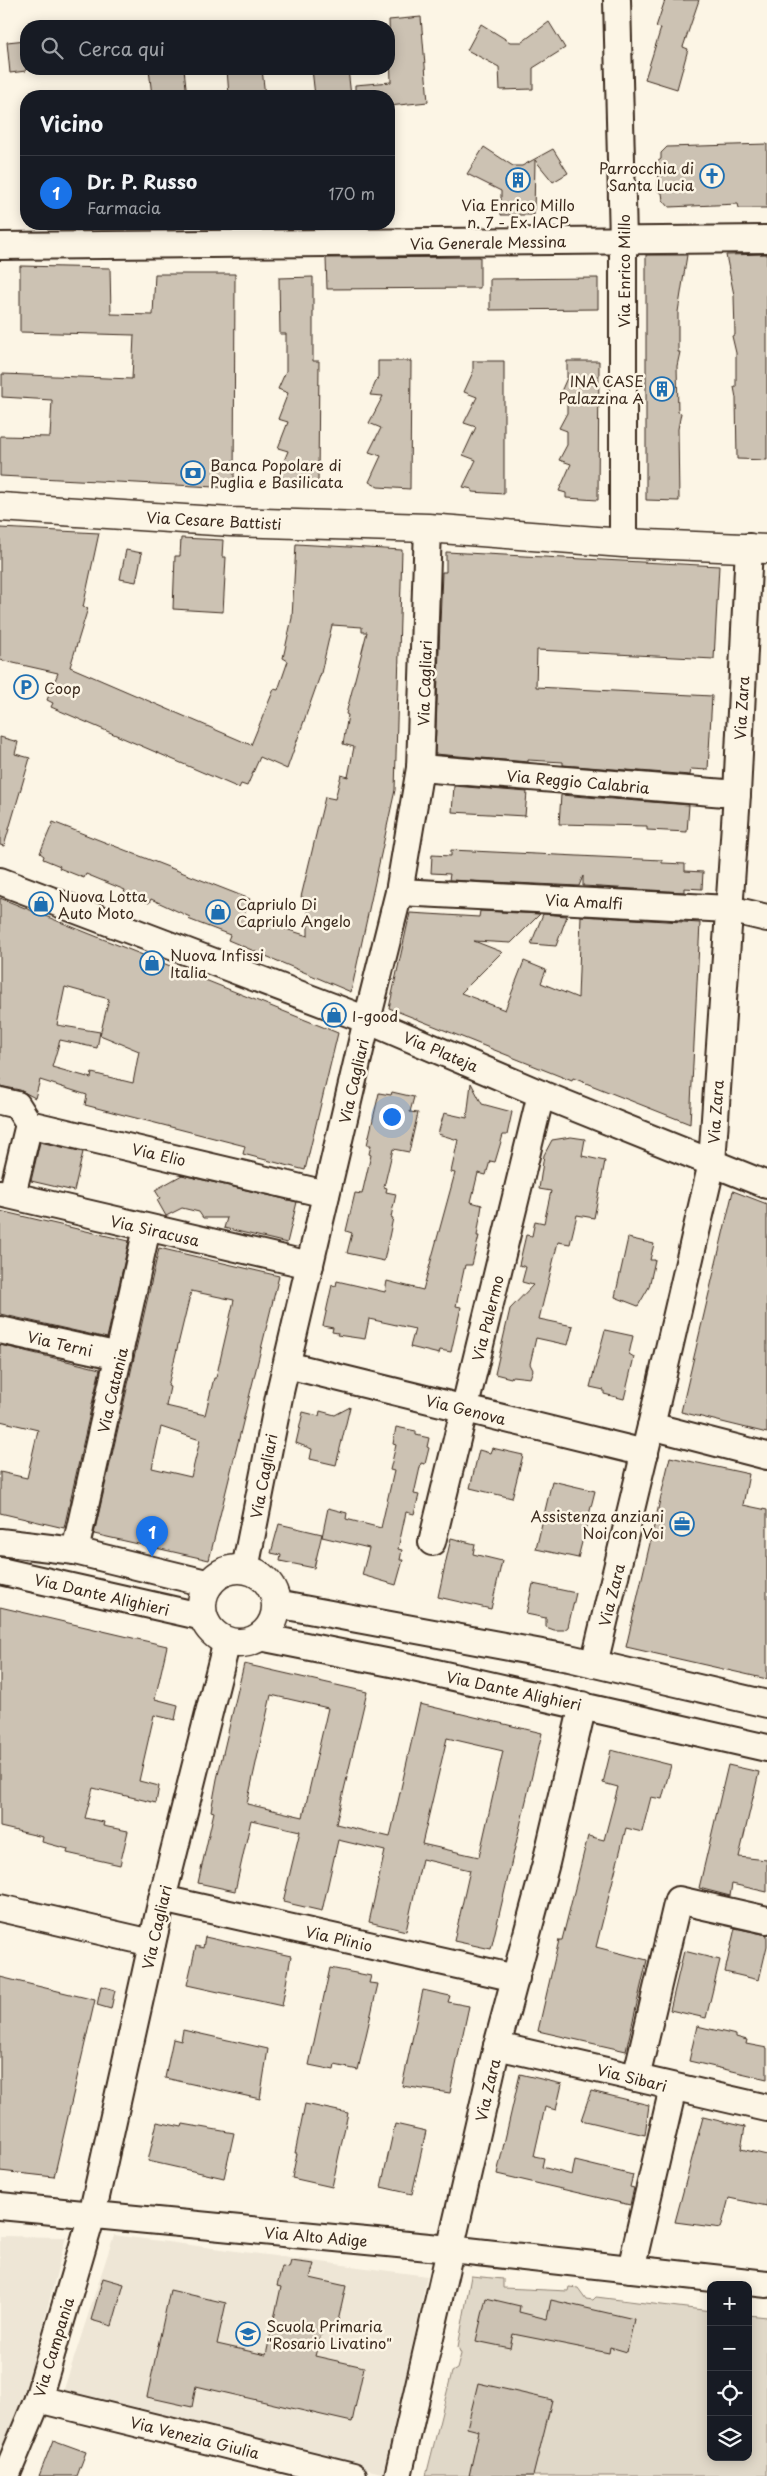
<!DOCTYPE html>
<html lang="it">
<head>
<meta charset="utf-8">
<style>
  body { margin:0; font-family:"Playpen Sans",sans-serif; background:#20242c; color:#f1f3f6 }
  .controls { position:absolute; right:15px; bottom:15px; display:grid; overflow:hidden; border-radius:10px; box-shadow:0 2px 12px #0003 }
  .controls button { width:45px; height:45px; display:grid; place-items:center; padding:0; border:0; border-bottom:1px solid #363941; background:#171b24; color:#f1f3f6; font:25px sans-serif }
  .you { position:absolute; left:391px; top:1116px; width:18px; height:18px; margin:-12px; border:4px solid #fff; border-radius:50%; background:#1a73e8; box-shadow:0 0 0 8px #1a73e833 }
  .badge { display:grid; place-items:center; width:32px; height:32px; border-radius:50%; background:#1a73e8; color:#fff; font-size:16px; font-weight:700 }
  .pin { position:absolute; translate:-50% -41px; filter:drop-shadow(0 1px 2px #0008) }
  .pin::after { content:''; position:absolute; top:26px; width:18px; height:15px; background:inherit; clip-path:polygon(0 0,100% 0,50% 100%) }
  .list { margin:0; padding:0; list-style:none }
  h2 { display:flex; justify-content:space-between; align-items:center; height:65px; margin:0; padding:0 20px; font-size:21px }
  h2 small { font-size:16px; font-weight:400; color:#9ea1a6 }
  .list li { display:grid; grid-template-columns:32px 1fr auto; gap:15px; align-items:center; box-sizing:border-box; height:75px; padding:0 20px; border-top:1px solid #363941 }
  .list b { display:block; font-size:19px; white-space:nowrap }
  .list p { margin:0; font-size:16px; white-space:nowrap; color:#9ea1a6 }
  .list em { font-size:16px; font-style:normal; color:#9ea1a6 }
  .icon { flex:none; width:28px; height:28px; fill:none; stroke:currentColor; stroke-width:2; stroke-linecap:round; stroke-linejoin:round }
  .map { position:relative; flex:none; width:767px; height:2476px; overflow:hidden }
  .search { position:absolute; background:#171b24; box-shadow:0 2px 12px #0003; left:20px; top:20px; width:375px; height:55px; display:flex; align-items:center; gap:12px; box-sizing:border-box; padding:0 18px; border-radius:20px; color:#9ea1a6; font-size:19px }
  .panel { position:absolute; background:#171b24; box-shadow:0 2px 12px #0003; left:20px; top:90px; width:375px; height:140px; border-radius:20px }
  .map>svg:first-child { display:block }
  .built { fill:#eee6d6 }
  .green { fill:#e0d8c8; stroke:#8e8173 }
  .building { fill:#ccc2b3; stroke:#3b2a1e; fill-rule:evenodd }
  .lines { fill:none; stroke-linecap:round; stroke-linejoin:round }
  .minor-casing { stroke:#3b2a1e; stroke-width:30 }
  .major-casing { stroke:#3b2a1e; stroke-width:31 }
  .minor { stroke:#fcf5e5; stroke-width:26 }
  .major { stroke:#fcf5e5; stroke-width:28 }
  .labels { text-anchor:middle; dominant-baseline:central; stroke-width:5; stroke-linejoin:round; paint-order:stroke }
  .poi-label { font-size:15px; fill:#3b2a1e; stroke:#fcf5e5; text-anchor:start }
  .street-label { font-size:15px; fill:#3b2a1e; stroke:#fcf5e5 }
</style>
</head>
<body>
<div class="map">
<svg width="767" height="2476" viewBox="0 0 767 2476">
  <rect width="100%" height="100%" fill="#fcf5e5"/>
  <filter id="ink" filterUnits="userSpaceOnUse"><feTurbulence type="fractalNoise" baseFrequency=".02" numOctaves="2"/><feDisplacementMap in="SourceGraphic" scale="10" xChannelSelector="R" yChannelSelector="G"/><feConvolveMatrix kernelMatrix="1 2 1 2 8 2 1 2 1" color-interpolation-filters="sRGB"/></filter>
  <g filter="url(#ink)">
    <g class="built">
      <polygon points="114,2235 427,2276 385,2474 63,2392"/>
      <polygon points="0,2236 66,2237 25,2395 0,2457"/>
    </g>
    <polygon class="green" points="471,2276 503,2279 503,2288 568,2291 569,2287 578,2288 586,2299 593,2300 596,2297 711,2311 711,2457 748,2457 748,2315 767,2317 767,2476 426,2476 452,2372 457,2369 461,2354 458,2347"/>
    <g class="building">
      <polygon points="665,0 699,0 683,47 688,49 677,89 645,79 661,28 656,27"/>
      <polygon points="421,17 428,102 389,106 389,96 355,96 355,85 391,82 389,20"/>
      <polygon points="549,22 565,48 533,68 533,89 500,90 499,67 467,50 481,24 510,42 522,42"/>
      <polygon points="26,40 26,71 10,73 7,42"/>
      <polygon points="149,69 184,69 187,96 152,96"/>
      <polygon points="227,69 262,69 265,96 229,96"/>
      <polygon points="312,69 348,69 351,96 315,96"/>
      <polygon points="767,144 767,208 739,208 738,204 669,207 663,200 662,193 658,191 657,162 661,159 661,153 667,147"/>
      <polygon points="484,147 513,166 522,166 553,149 568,173 553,182 535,160 534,215 501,215 501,191 467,174"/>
      <polygon points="767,254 767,460 737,459 736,398 734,387 736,387 736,353 732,336 735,335 734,295 726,255"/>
      <polygon points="646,255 687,255 678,312 678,352 680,352 677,366 678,412 681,413 678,429 679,501 646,500"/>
      <polygon points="480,257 480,288 327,289 326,258"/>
      <polygon points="20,266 110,268 111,314 153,315 155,274 235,274 234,488 0,476 0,436 50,437 52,400 2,397 2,374 132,379 134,335 20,332"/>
      <polygon points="313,277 313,361 319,361 318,484 289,482 278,476 288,451 278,448 288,422 278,419 288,393 278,389 286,371 286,334 280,334 279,278"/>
      <polygon points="598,278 598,309 490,310 490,279"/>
      <polygon points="378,361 411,361 410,489 378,487 369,482 381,456 369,452 381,428 369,423 383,396 370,395 378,377"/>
      <polygon points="473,361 504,361 504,494 472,492 472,489 463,487 476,460 463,455 476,427 464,423 477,397 464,392 473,372"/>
      <polygon points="567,361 599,361 598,500 566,498 566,493 559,491 571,464 559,460 567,445 567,431 559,428 567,413 567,398 559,396 567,378"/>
      <polygon points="0,528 99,533 83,607 88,608 70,667 251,745 274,689 278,690 288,661 283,658 292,618 296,544 402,550 395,790 351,992 228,940 230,935 188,919 190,917 151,899 149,903 124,893 125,890 86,874 84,878 59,868 60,866 43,859 44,856 40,853 53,822 250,899 244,916 308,936 308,898 301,897 325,797 335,799 341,775 348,777 354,747 343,744 348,715 346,714 367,632 362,632 362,627 332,625 321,673 287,769 260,757 247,786 241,784 239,788 51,707 53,703 47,700 58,673 0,660"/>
      <polygon points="181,538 223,540 222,557 226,557 223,612 173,609 175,556 180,556"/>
      <polygon points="126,550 142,553 136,582 120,579"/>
      <polygon points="446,552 719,566 714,659 537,650 536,687 712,696 708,770 691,769 690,775 563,765 563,762 528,760 528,762 435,754 442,572 446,572"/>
      <polygon points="0,737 18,742 15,754 30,758 4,846 0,845"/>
      <polygon points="454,786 527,792 525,816 452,812"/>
      <polygon points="561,795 689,805 687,832 647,830 647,826 559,824"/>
      <polygon points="451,850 662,860 662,863 685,864 685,871 703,872 702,889 684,888 684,892 583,886 583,876 579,886 449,880 450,874 431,873 432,855 451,856"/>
      <path d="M0,898L338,1033L305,1170L243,1154L245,1146L85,1105L87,1095L40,1080L35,1098L20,1090L0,1086ZM65,987L109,999L100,1035L139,1051L133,1083L92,1073L91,1078L52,1067L60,1040L97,1048L100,1032L57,1025Z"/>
      <polygon points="480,911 540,914 511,943 474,941 502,952 461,993 505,1010 524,961 546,970 541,983 578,998 581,916 700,923 690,1124 573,1078 572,1081 389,1008 410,913 479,917"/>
      <polygon points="543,914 567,916 556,946 531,944"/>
      <polygon points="471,1083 482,1104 512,1112 507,1135 503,1135 495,1162 490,1161 486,1175 478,1173 471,1202 482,1205 477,1236 479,1236 472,1265 465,1265 456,1306 461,1307 451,1352 440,1350 439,1354 410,1347 415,1329 369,1319 365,1339 337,1335 338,1333 332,1332 333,1328 323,1326 332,1285 336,1286 337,1281 385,1292 387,1281 423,1290 455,1173 451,1172 458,1140 438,1134 444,1113 467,1118"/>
      <polygon points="392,1092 414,1097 410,1112 418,1113 409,1152 393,1149 384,1187 387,1188 386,1192 396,1194 391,1217 393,1218 384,1261 347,1253 352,1233 346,1231 355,1193 362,1194 371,1155 369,1154 371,1145 367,1145 379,1093 391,1095"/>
      <polygon points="571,1137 585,1139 582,1156 605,1161 594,1218 577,1215 570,1244 558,1242 539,1319 573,1326 568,1345 536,1338 530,1364 533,1370 530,1378 512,1376 511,1378 495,1374 510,1309 533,1285 522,1282 526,1267 519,1265 526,1235 532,1236 535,1221 544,1223 551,1191 539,1189 544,1155 552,1140"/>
      <polygon points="40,1142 83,1152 74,1191 31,1181"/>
      <polygon points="182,1175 297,1202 287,1243 224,1228 227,1218 203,1218 199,1212 182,1208 166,1216 157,1200 160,1198 155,1190"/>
      <polygon points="733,1191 767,1204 767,1433 681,1412"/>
      <polygon points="0,1211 129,1241 107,1338 0,1314"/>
      <polygon points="628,1238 654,1244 650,1260 655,1260 649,1287 638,1306 615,1297"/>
      <path d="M159,1248L279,1276L209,1560L94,1534ZM191,1291L234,1300L216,1378H214L205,1415L166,1406L170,1387L168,1386ZM161,1427L200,1440L191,1477L152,1468Z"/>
      <polygon points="605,1330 633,1336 629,1354 634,1357 624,1399 604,1394 604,1390 590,1387"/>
      <polygon points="0,1345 100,1369 64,1528 0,1513 0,1472 27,1478 38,1430 0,1421"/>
      <polygon points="350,1407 336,1465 310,1459 312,1449 296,1443 303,1412 319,1416 320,1411 335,1415"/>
      <polygon points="396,1427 416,1431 416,1435 429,1438 427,1447 429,1448 425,1464 421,1463 414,1494 419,1495 414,1514 406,1512 398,1549 402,1550 400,1560 403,1560 396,1585 362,1575 369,1548 322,1537 328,1508 347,1513 346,1519 381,1528 394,1471 390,1470 396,1445 393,1444"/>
      <polygon points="492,1448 523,1455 512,1498 470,1488 479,1450 490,1453"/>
      <polygon points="670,1457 749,1474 743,1505 767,1510 767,1679 626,1647"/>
      <polygon points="552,1481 595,1491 578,1558 536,1549"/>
      <polygon points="279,1524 322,1534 314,1568 280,1561 281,1555 271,1553"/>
      <polygon points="451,1538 475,1544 473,1554 502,1561 491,1609 438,1597"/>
      <polygon points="533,1584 576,1593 568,1627 564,1630 554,1630 546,1627 546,1618 526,1614"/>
      <polygon points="0,1607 167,1646 155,1699 178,1705 175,1720 154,1715 139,1781 159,1786 156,1803 93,1788 85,1818 104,1822 103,1826 128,1831 120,1865 67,1853 68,1849 42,1842 43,1837 0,1827"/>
      <path d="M244,1664L367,1692L336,1824L390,1837L420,1704L542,1733L491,1949L454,1941L470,1870L422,1859L406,1931L369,1922L385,1851L338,1840L322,1911L283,1902L300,1831L251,1820L235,1891L198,1883L214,1812L211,1811L217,1779ZM271,1695L328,1708L303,1817L247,1804ZM447,1738L503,1751L479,1857L422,1844Z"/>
      <polygon points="611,1750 671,1765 662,1799 651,1797 642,1832 626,1828 596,1947 647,1960 626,2051 538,2031 559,1940 562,1940 588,1836 604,1840 618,1787 603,1783"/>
      <polygon points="728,1765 759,1772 739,1857 767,1860 767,1892 732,1884 730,1896 699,1888"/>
      <polygon points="735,1928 767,1935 767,1946 759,1980 725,1972"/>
      <polygon points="205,1937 291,1956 282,2006 187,1985 196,1946 203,1948"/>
      <polygon points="684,1951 720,1960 706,2018 670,2010"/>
      <polygon points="330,1968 371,1976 369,1983 378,1984 358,2070 335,2065 334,2070 309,2065"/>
      <polygon points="0,1977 95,2000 54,2177 0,2171"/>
      <polygon points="101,1986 115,1990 111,2009 97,2005"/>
      <polygon points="423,1990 450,1996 448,2002 469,2006 450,2093 402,2086"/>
      <polygon points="697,2026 736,2035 736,2037 747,2040 746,2044 767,2048 767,2079 689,2061"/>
      <polygon points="183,2030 268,2049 260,2099 165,2078 173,2039 181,2041"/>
      <polygon points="520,2074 562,2084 556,2110 545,2107 534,2156 544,2158 542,2167 572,2175 575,2161 633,2175 630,2187 634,2188 630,2205 497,2174"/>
      <polygon points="591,2091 649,2105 645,2135 581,2120"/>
      <polygon points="305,2104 348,2113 332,2187 292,2178 297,2153 295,2153"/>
      <polygon points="703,2117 745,2127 741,2149 767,2155 767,2206 729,2198 721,2228 675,2222"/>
      <polygon points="157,2122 182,2127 183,2124 234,2133 224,2178 148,2161"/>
      <polygon points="395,2124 426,2131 412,2194 381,2187"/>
      <polygon points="291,2261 314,2264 310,2278 346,2286 336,2330 323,2327 315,2356 364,2367 352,2422 196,2386 192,2407 147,2397 170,2290 226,2303 217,2344 266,2355 281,2287 277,2286 282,2267 289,2268"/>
      <polygon points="103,2278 124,2284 112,2326 91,2320"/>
      <polygon points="486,2298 520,2306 519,2312 547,2319 551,2300 634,2319 627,2352 610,2347 609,2353 513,2334 510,2348 476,2341"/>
      <polygon points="478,2383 552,2400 533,2476 469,2476 479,2431 467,2428"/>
      <polygon points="53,2440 86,2452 77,2476 39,2476"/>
    </g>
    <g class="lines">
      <g class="minor-casing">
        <g id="minor">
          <polyline points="617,0 623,240 623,543"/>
          <polyline points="0,246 767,239"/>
          <polyline points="420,768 737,794"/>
          <polyline points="0,881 367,1020 541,1094 767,1185"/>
          <polyline points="399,892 729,909 767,918"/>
          <polyline points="0,1101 17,1105 29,1124 326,1194"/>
          <polyline points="0,1193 310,1265"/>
          <polyline points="12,1195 29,1124"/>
          <polyline points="0,1330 119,1356"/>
          <polyline points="287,1365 645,1453"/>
          <polyline points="651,1426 767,1456"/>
          <polyline points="0,1542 75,1551 210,1584"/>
          <polyline points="432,1542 541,1094"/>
          <polyline points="75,1551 147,1228"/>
          <polyline points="245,1569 280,1392 367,1020 399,892 420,768 428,528"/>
          <polyline points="0,1571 204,1617"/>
          <polyline points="276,1604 569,1658 767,1704"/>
          <polyline points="260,1637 396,1664 767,1748"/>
          <polyline points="594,1664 651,1426 712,1163 737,794 749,547"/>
          <polyline points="162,1899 516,1978"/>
          <polyline points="0,1908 152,1943"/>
          <polyline points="497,2046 767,2108"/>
          <polyline points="636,2078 678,1900 767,1920"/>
          <polyline points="0,2206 450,2249 767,2284"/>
          <polyline points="631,2269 673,2088"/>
          <polyline points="38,2399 353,2476"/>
          <polyline points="6,2476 38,2399 92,2215 162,1899 227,1641"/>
          <polyline points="398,2476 497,2046 546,1863 583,1705"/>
        </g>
      </g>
      <g class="major-casing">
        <g id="major">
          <polyline points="0,507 231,522 428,528 623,543 767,549"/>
          <circle cx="239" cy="1606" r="37"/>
        </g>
      </g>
      <use href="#minor" class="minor"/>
      <use href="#major" class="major"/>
    </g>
  </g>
  <defs>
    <g id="church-ring" transform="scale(1.25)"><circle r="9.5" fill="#fcf5e5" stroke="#1f6fb2" stroke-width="1.5"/><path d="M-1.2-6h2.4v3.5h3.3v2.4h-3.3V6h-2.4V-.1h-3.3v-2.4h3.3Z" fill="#1f6fb2"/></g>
    <g id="building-ring" transform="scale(1.25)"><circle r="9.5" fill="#fcf5e5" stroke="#1f6fb2" stroke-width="1.5"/><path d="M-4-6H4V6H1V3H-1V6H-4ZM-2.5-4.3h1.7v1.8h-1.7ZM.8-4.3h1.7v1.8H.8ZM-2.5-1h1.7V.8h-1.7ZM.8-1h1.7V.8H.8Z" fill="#1f6fb2"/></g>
    <g id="bank-ring" transform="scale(1.25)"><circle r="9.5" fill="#fcf5e5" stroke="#1f6fb2" stroke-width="1.5"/><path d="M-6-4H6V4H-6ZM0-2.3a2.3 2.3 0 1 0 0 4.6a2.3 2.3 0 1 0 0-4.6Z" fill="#1f6fb2"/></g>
    <g id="parking-ring" transform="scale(1.25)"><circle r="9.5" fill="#fcf5e5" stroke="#1f6fb2" stroke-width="1.5"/><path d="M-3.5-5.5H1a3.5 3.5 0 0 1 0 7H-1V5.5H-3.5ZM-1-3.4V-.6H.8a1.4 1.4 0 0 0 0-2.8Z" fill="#1f6fb2"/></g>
    <g id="shop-ring" transform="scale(1.25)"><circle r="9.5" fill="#fcf5e5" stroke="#1f6fb2" stroke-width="1.5"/><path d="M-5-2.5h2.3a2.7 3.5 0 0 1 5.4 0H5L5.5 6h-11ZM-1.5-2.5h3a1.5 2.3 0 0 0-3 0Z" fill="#1f6fb2"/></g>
    <g id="office-ring" transform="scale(1.25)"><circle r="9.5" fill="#fcf5e5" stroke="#1f6fb2" stroke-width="1.5"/><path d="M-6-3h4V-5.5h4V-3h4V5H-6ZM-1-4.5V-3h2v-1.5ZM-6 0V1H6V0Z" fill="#1f6fb2"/></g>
    <g id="school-ring" transform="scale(1.25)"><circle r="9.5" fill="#fcf5e5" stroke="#1f6fb2" stroke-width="1.5"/><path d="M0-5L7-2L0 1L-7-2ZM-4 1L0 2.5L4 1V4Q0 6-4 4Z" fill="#1f6fb2"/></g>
  </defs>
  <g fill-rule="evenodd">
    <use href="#church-ring" x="712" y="176"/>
    <use href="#building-ring" x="518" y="180"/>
    <use href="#building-ring" x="662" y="389"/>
    <use href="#bank-ring" x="193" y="473"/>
    <use href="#parking-ring" x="26" y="687"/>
    <use href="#shop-ring" x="41" y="904"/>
    <use href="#shop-ring" x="218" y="912"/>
    <use href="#shop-ring" x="152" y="963"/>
    <use href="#shop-ring" x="334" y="1015"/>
    <use href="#office-ring" x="682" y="1524"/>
    <use href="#school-ring" x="248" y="2334"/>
  </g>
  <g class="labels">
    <g class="poi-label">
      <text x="694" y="167" text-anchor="end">Parrocchia di<tspan x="694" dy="17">Santa Lucia</tspan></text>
      <text x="518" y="204" text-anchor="middle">Via Enrico Millo<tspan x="518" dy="17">n. 7 - Ex IACP</tspan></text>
      <text x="644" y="380" text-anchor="end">INA CASE<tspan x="644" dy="17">Palazzina A</tspan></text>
      <text x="210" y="464">Banca Popolare di<tspan x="210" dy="17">Puglia e Basilicata</tspan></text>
      <text x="44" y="687">Coop</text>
      <text x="58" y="895">Nuova Lotta<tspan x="58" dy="17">Auto Moto</tspan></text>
      <text x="236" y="903">Capriulo Di<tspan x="236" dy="17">Capriulo Angelo</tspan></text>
      <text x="170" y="954">Nuova Infissi<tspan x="170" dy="17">Italia</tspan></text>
      <text x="352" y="1015">I-good</text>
      <text x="664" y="1515" text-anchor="end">Assistenza anziani<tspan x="664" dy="17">Noi con Voi</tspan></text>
      <text x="266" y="2325">Scuola Primaria<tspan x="266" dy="17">"Rosario Livatino"</tspan></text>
    </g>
    <g class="street-label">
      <text transform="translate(488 242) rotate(-1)">Via Generale Messina</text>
      <text transform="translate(623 271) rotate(-90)">Via Enrico Millo</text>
      <text transform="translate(214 520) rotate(3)">Via Cesare Battisti</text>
      <text transform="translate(424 683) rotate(-88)">Via Cagliari</text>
      <text transform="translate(741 708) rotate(-87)">Via Zara</text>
      <text transform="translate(578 781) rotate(5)">Via Reggio Calabria</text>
      <text transform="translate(584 901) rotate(3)">Via Amalfi</text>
      <text transform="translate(441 1051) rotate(23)">Via Plateja</text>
      <text transform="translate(353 1081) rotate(-77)">Via Cagliari</text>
      <text transform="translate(715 1112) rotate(-86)">Via Zara</text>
      <text transform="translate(159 1154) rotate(13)">Via Elio</text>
      <text transform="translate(155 1230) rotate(13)">Via Siracusa</text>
      <text transform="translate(487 1318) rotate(-76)">Via Palermo</text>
      <text transform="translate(60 1343) rotate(13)">Via Terni</text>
      <text transform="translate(112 1390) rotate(-77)">Via Catania</text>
      <text transform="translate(466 1409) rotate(14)">Via Genova</text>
      <text transform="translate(263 1476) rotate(-79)">Via Cagliari</text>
      <text transform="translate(102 1594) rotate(13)">Via Dante Alighieri</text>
      <text transform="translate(611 1595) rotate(-76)">Via Zara</text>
      <text transform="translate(514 1690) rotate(12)">Via Dante Alighieri</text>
      <text transform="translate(156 1927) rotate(-77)">Via Cagliari</text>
      <text transform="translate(339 1938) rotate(13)">Via Plinio</text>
      <text transform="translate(632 2077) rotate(14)">Via Sibari</text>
      <text transform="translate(487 2090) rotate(-77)">Via Zara</text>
      <text transform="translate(316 2236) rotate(5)">Via Alto Adige</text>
      <text transform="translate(53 2347) rotate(-73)">Via Campania</text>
      <text transform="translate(195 2437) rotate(14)">Via Venezia Giulia</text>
    </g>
  </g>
</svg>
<div class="controls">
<button>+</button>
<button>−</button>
<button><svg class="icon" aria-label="locate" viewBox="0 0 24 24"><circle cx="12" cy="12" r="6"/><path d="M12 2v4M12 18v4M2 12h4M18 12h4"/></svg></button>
<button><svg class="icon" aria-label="layers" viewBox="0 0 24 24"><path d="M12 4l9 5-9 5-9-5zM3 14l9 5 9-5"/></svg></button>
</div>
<div class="you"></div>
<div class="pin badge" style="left:152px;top:1557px">1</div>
<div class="search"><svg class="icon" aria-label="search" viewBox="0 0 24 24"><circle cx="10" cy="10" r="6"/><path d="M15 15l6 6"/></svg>Cerca qui</div>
<section class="panel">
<h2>Vicino<small></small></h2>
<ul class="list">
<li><span class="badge">1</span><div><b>Dr. P. Russo</b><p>Farmacia</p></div><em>170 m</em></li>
</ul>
</section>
</div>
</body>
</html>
